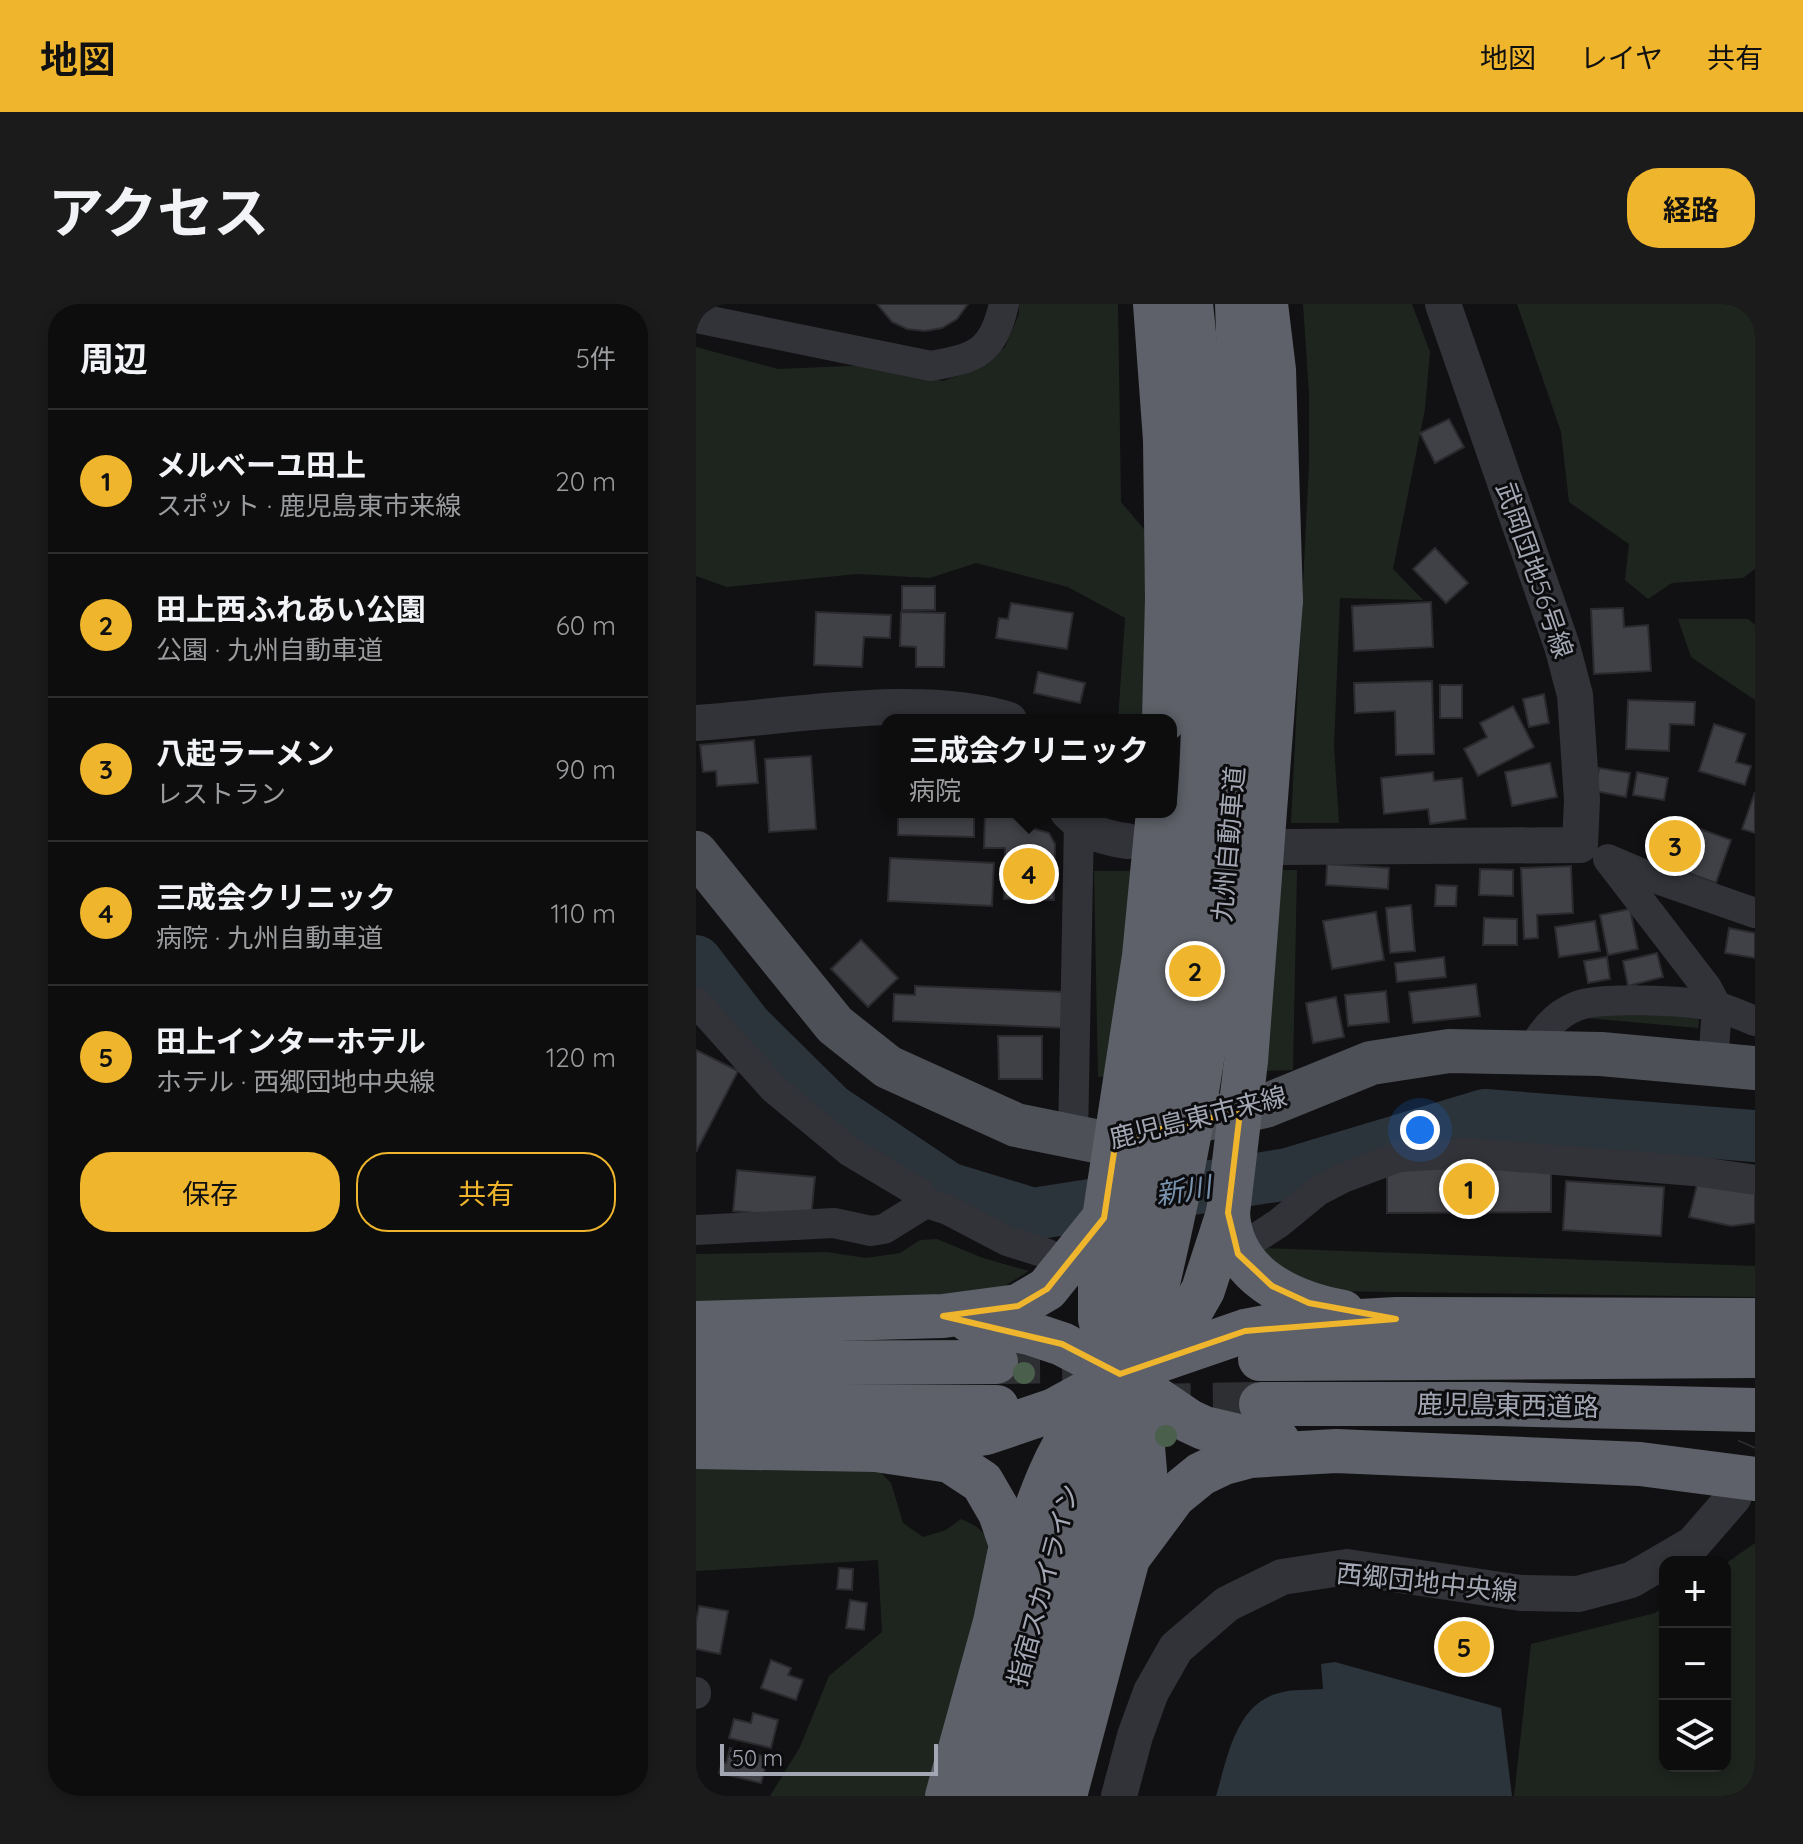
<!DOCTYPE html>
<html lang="ja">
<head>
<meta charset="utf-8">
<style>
  body { margin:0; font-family:Quicksand,"Noto Sans JP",sans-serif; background:#1b1b1c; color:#f1f3f6 }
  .controls { position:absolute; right:24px; bottom:24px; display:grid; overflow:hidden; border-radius:16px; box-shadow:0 4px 12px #0003 }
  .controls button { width:72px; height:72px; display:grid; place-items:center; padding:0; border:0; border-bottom:2px solid #2d2d2e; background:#0d0d0e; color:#f1f3f6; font:40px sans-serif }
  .scale { position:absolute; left:24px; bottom:20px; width:218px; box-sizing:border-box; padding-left:8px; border:4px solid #a3a7b3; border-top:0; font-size:22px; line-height:28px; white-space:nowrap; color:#a3a7b3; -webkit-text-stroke:6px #0c0c0e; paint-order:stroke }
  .you { position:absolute; left:724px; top:826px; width:28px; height:28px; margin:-20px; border:6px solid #fff; border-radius:50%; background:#1a73e8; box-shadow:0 0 0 12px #1a73e833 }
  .badge { display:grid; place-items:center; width:52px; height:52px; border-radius:50%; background:#efb62d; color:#111; font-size:26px; font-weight:700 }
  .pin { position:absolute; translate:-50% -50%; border:4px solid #fff; box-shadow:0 2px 8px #0006 }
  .popup { position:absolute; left:185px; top:410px; width:296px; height:104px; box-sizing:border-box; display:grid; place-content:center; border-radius:16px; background:#0d0d0e; filter:drop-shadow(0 2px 6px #0005); font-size:26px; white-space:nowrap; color:#9a9c9e }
  .popup b { font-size:30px; color:#f1f3f6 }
  .popup::after { content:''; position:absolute; left:50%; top:100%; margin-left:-16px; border:16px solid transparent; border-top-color:#0d0d0e }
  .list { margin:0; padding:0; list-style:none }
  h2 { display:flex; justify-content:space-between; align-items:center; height:104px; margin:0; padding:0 32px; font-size:34px }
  h2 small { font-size:26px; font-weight:400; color:#9a9c9e }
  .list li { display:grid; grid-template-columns:52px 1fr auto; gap:24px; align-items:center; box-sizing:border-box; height:144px; padding:0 32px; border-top:2px solid #2d2d2e }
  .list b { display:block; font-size:30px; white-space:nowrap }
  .list p { margin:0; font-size:26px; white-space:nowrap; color:#9a9c9e }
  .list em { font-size:26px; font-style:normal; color:#9a9c9e }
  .actions { display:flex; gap:16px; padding:24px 32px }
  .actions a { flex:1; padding:18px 0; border:2px solid #efb62d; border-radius:32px; text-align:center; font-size:28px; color:#efb62d }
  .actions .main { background:#efb62d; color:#111 }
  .icon { flex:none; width:44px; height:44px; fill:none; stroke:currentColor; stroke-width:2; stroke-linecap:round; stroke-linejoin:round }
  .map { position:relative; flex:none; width:1059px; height:1492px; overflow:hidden; border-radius:32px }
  header { display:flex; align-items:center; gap:48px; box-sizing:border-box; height:112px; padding:0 40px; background:#efb62d; color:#111 }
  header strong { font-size:38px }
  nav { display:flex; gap:44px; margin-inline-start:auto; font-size:28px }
  .intro { display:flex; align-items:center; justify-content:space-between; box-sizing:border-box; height:192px; padding:0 48px }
  h1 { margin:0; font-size:56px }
  .button { padding:20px 36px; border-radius:32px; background:#efb62d; color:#111; font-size:28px; font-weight:700 }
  main { display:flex; gap:48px; padding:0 48px }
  aside { flex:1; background:#0d0d0e; border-radius:32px; box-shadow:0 4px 12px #0003 }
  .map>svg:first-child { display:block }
  .green { fill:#1e251f }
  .water { fill:#2b333b }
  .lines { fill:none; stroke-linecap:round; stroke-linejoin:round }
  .river { stroke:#2b333b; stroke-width:52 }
  .building { fill:#404146; stroke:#2b2b2f; stroke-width:2 }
  .tertiary-tunnel { stroke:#2e2f33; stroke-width:36; stroke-dasharray:36 18; stroke-linecap:butt }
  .motorway-tunnel { stroke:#2e2f33; stroke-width:44; stroke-dasharray:44 22; stroke-linecap:butt }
  .minor { stroke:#323338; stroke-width:30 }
  .tertiary { stroke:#323338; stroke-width:36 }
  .primary { stroke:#4e5057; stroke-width:44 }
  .motorway { stroke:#5e6169; stroke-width:44 }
  .motorway-bridge { stroke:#5e6169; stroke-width:44 }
  .tree { fill:#4b5f4d }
  .marked { fill:none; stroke:#efb62d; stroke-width:6; stroke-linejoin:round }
  .labels { text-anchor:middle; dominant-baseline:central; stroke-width:6; stroke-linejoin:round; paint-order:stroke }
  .street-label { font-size:26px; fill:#a3a7b3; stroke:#0c0c0e }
  .water-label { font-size:28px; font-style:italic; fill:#7993af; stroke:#0c0c0e }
</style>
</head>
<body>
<header>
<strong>地図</strong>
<nav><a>地図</a><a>レイヤ</a><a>共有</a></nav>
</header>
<div class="intro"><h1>アクセス</h1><a class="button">経路</a></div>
<main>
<aside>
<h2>周辺<small>5件</small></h2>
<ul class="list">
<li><span class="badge">1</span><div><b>メルベーユ田上</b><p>スポット · 鹿児島東市来線</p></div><em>20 m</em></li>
<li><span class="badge">2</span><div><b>田上西ふれあい公園</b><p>公園 · 九州自動車道</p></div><em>60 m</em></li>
<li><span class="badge">3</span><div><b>八起ラーメン</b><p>レストラン</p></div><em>90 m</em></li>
<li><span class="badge">4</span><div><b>三成会クリニック</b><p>病院 · 九州自動車道</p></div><em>110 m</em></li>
<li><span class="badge">5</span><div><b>田上インターホテル</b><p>ホテル · 西郷団地中央線</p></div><em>120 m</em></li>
</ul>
<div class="actions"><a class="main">保存</a><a>共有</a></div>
</aside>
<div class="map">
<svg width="1059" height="1492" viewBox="0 0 1059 1492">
  <rect width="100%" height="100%" fill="#111113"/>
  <g class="green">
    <polygon points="323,0 422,0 425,198 458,237 456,416 422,416 429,314 372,283 280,259 234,274 161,270 31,283 0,272 0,43 82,65 176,61 247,77 280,65 309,43 323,10"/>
    <polygon points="607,0 716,0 734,48 729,105 697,265 727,296 644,294 638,442 643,519 595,519 613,161 613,90"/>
    <polygon points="821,0 1059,0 1059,265 1047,274 976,279 952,295 929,276 933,240 873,198 865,128"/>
    <polygon points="982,315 1052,315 1059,321 1059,396 995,353"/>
    <polygon points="601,566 597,766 402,773 398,567"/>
    <polygon points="913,706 1001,710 1003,716 1002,724 879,713"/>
    <polygon points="241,935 287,954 333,967 304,985 261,993 0,999 0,950 131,948 170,954 204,949 224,936"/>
    <polygon points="567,944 1059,962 1059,993 620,987 586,973"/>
    <path d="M0,1161L179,1163L195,1179L207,1219L227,1233L250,1226L265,1215C288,1224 293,1233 296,1258L235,1492H74L104,1443L133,1372L186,1328L182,1256L0,1267Z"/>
    <polygon points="1059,1239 1059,1492 818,1492 835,1340 959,1309 969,1302 969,1462 1029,1462 1029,1260"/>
  </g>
  <path class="water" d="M639,1358L805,1404L816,1492H520C531,1456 539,1400 583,1389C596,1385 613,1386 627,1385L625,1360Z"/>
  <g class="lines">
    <polyline class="river" points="0,657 51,723 134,805 252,884 337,910 592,870 789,811 1059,832"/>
  </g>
  <g class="building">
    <polygon points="181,0 272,0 261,15 246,24 229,27 211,25 196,18"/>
    <polygon points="753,115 768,143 739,159 724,129"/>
    <polygon points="739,244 772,279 750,299 717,265"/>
    <rect x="206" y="282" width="33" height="24"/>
    <polygon points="735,298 737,343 658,347 656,302"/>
    <polygon points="315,299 377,309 371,345 300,334 303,314 312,315"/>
    <polygon points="927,304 928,323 952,321 955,367 898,370 895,305"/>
    <polygon points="120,308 195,311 194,334 168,333 166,363 118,361"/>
    <polygon points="205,308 249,309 248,363 220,363 220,343 204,342"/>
    <polygon points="342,368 389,379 384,399 338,389"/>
    <polygon points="736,377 738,450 700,451 699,407 659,409 658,379"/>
    <rect x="744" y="381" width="22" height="33"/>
    <polygon points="848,390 853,419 833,423 827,395"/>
    <polygon points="932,396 999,398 998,421 974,420 973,447 930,445"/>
    <polygon points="817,402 838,443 782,472 768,445 791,433 784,419"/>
    <polygon points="1018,420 1049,430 1040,458 1055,462 1049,481 1003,467"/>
    <polygon points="58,436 62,479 21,482 20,467 7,468 4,441"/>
    <polygon points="115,452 120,525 73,528 69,455"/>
    <polygon points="854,459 861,493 816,502 809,468"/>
    <polygon points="903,464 934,469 930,493 899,487"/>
    <polygon points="737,468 738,477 766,474 770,515 734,520 732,505 688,510 685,474"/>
    <polygon points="941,468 972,474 968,496 937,491"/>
    <polygon points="1059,488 1059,529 1046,525"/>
    <polygon points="202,508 278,508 278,533 202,531"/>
    <polygon points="289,508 340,508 339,525 353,529 359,540 358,596 308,595 309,544 288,544"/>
    <polygon points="974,514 1035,536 1020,579 959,557"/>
    <polygon points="194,554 298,559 296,602 192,597"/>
    <polygon points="631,560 693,564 692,585 630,581"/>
    <polygon points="875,562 877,609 841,611 842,634 828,635 825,564"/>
    <polygon points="784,565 817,566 817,592 783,591"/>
    <polygon points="740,581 761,582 760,602 739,602"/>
    <polygon points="715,601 719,647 694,649 690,604"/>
    <polygon points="934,605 942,645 912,651 904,611"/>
    <polygon points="680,608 688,656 636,665 627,617"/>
    <polygon points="788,614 821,615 821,641 787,641"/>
    <polygon points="899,617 904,647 863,653 859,623"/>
    <polygon points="1033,624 1059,629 1059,654 1029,649"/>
    <polygon points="165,636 202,674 172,703 135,665"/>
    <polygon points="961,649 967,673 932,682 927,657"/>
    <polygon points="748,653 750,673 701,678 699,659"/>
    <polygon points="911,653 914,675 892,679 888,657"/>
    <polygon points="780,680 784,712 717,719 713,688"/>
    <polygon points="219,682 370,688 369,724 197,717 198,690 219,691"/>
    <polygon points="690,687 693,718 652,722 649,691"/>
    <polygon points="640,693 648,733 617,739 610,699"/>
    <polygon points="302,732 346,732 346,775 303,775"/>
    <polygon points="0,746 42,767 0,848"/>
    <polygon points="855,860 855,908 691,909 691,861"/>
    <polygon points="41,866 119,873 115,914 37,907"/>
    <polygon points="1003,873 1059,885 1059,919 1035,922 993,913"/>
    <polygon points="870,877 968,883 965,932 867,926"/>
    <polygon points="143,1264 157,1265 156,1286 141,1285"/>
    <polygon points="154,1296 171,1299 168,1326 150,1324"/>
    <polygon points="3,1302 32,1307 24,1350 0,1345 0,1317"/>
    <polygon points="75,1356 95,1364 92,1371 107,1376 100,1396 65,1384"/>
    <polygon points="57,1409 82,1416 75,1444 33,1434 38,1415 55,1419"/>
    <polygon points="34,1444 72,1453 65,1479 23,1469 26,1458 30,1459"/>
  </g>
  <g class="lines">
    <polyline class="tertiary-tunnel" points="1037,1194 1059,1143"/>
    <g class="motorway-tunnel">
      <polyline points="300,1058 410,1057"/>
      <polyline points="451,1102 565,1100"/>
    </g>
    <g class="minor">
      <path d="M0,14L235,62C281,54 297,48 308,0"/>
      <polyline points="912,555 1011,684 1021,703 1017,761"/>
      <polyline points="914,556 947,570 1059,609"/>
      <polyline points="0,698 78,785 153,847 225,890 230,899"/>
      <path d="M834,749C845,729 858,711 881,702C905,692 991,697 1018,702C1032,705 1046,712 1059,717"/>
      <polyline points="377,834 383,518"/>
      <polyline points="0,926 138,919 175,927 188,925 230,899 252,906 311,937 352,950"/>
      <polyline points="563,932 583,919 622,887 647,874 703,853 772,849 998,867 1059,876"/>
      <polyline points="0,1388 0,1390"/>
    </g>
    <g class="tertiary">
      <path d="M0,419C93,413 226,388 313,416"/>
      <path d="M372,508C393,528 402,533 431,537"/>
      <polyline points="586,543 884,541 886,496 879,391 866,342 747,0"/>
      <polyline points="423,1492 439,1432 455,1388 480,1344 531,1300 586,1273 651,1263 825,1289 882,1290 935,1276 997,1240 1037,1194"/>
    </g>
    <polyline class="primary" points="0,549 139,721 192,763 320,821 404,838 569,802 675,759 753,747 905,750 1059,764"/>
    <g class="motorway">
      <polyline points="459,0 469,136 471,294 468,416"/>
      <polyline points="495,0 507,117 510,292"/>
      <polyline points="541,0 548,201 548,294"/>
      <polyline points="570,0 578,66 585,296"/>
      <path d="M532,909C535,971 593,998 647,1008"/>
      <polyline points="274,1017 333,1029 366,1040 424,1070 493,1117 508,1124 551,1134 582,1137"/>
      <polyline points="0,1019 247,1012 322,1002 351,985 408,914"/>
      <polyline points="445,1055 488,1019 507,986 532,909"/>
      <polyline points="564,1055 1059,1052"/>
      <polyline points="0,1059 300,1058"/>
      <polyline points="565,1100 800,1100 1059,1106"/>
      <polyline points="0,1101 301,1103"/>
      <polyline points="0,1143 180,1146 254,1157 286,1178 304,1209 315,1241 299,1318 251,1492"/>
      <polyline points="180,1146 290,1129 358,1106 424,1070 549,1027 576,1022 700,1015 1059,1016"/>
      <polyline points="432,1254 478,1192 505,1170 528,1159 554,1152 640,1147 944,1160 1059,1175"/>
      <path d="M318,1267C337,1216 352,1159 385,1115"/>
      <polyline points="291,1492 337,1312"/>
      <polyline points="331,1492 377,1317"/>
      <polyline points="369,1492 432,1254 449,1167 445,1119 414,1051 404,1015 404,980 408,914"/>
    </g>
    <g class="motorway-bridge">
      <polyline points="532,909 550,757 585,296"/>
      <polyline points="408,914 448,652 462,508"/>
      <path d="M337,1312C371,1196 406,1080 431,962C464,809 487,653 503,497C509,429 508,360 510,292"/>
      <path d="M377,1317C421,1141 471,966 501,787C528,623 539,459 548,294"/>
    </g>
  </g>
  <g class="tree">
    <circle cx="328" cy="1069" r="11"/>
    <circle cx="470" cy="1132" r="11"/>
  </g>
  <path class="marked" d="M544,808L532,909L542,950L576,982L613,999L700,1015L549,1027L424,1070L366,1040L247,1012L322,1002L351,985L408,914L420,835Z"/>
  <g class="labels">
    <g class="street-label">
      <text transform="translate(839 266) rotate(71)">武岡団地56号線</text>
      <text transform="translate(532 540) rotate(-85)">九州自動車道</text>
      <text transform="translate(502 813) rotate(-14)">鹿児島東市来線</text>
      <text transform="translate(812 1101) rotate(1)">鹿児島東西道路</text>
      <text transform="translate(731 1278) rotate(6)">西郷団地中央線</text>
      <text transform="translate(347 1281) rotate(-75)">指宿スカイライン</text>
    </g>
    <g class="water-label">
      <text transform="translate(487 886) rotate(-9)">新川</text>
    </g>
  </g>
</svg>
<div class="controls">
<button>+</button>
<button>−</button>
<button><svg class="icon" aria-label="layers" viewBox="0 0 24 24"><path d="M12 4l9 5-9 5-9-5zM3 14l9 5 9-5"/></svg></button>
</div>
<div class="scale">50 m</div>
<div class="you"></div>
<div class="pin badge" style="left:773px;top:885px">1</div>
<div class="pin badge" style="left:499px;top:667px">2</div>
<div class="pin badge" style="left:979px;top:542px">3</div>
<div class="pin badge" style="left:333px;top:570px">4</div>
<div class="popup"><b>三成会クリニック</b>病院</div>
<div class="pin badge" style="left:768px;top:1343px">5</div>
</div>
</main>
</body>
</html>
